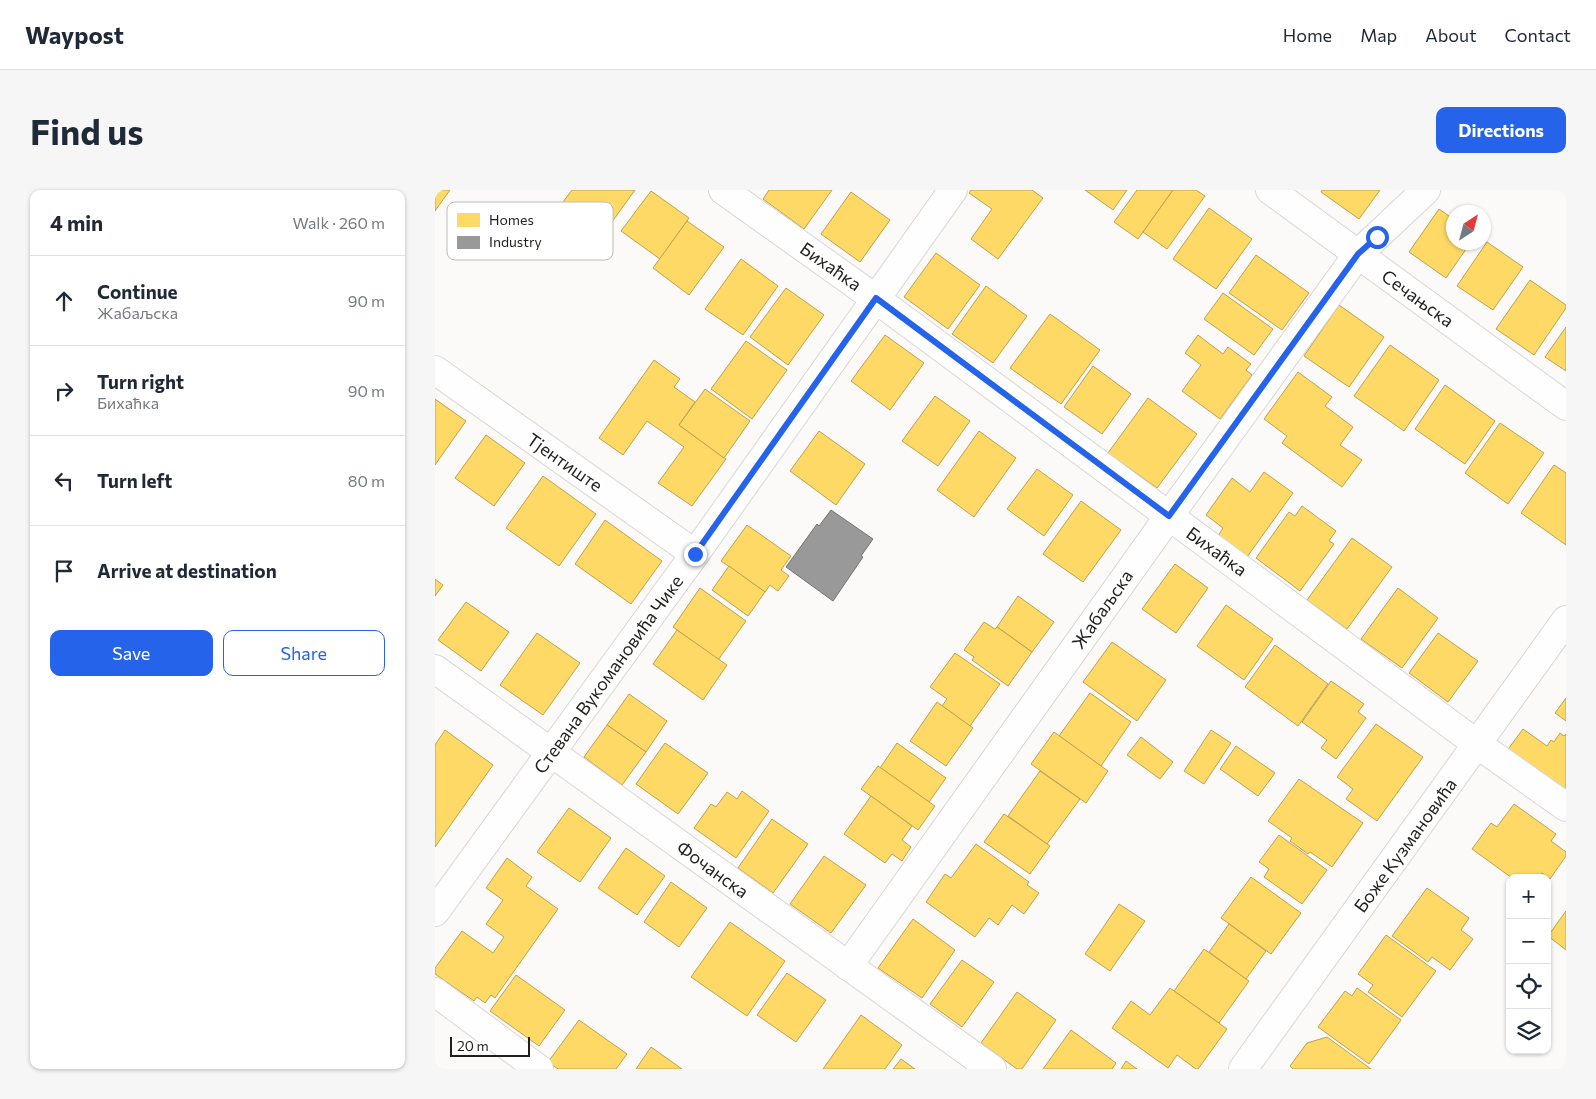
<!DOCTYPE html>
<html lang="en">
<head>
<meta charset="utf-8">
<style>
  body { margin:0; font-family:Commissioner,sans-serif; background:#f6f6f7; color:#1f2937 }
  .controls { position:absolute; right:15px; bottom:15px; display:grid; overflow:hidden; border-radius:10px; box-shadow:0 1px 4px #0004 }
  .controls button { width:45px; height:45px; display:grid; place-items:center; padding:0; border:0; border-bottom:1px solid #e0e1e3; background:#fff; color:#1f2937; font:25px sans-serif }
  .compass { position:absolute; left:1011px; top:15px; width:45px; height:45px; border-radius:50%; background:#fff; box-shadow:0 1px 4px #0004; rotate:36deg }
  .scale { position:absolute; left:15px; bottom:12px; width:80px; box-sizing:border-box; padding-left:5px; border:2px solid #211f1c; border-top:0; font-size:14px; line-height:18px; white-space:nowrap; color:#211f1c; -webkit-text-stroke:4px #fff; paint-order:stroke }
  .stop { position:absolute; width:15px; height:15px; margin:-11px; border:4px solid #2563eb; border-radius:50%; background:#fff }
  .stop.end { background:#2563eb; border-color:#fff; box-shadow:0 1px 5px #0008 }
  .list { margin:0; padding:0; list-style:none }
  h2 { display:flex; justify-content:space-between; align-items:center; height:65px; margin:0; padding:0 20px; font-size:21px }
  h2 small { font-size:16px; font-weight:400; color:#747a83 }
  .list li { display:grid; grid-template-columns:32px 1fr auto; gap:15px; align-items:center; box-sizing:border-box; height:90px; padding:0 20px; border-top:1px solid #e0e1e3 }
  .list b { display:block; font-size:19px; white-space:nowrap }
  .list p { margin:0; font-size:16px; white-space:nowrap; color:#747a83 }
  .list em { font-size:16px; font-style:normal; color:#747a83 }
  .actions { display:flex; gap:10px; padding:15px 20px }
  .actions a { flex:1; padding:11px 0; border:1px solid #2563eb; border-radius:10px; text-align:center; font-size:18px; color:#2563eb }
  .actions .main { background:#2563eb; color:#fff }
  .icon { flex:none; width:28px; height:28px; fill:none; stroke:currentColor; stroke-width:2; stroke-linecap:round; stroke-linejoin:round }
  .map { position:relative; flex:none; width:1131px; height:879px; overflow:hidden; border-radius:10px }
  header { display:flex; align-items:center; gap:30px; box-sizing:border-box; height:70px; padding:0 25px; background:#fff; border-bottom:1px solid #e0e1e3 }
  header strong { font-size:24px }
  nav { display:flex; gap:28px; margin-inline-start:auto; font-size:18px }
  .intro { display:flex; align-items:center; justify-content:space-between; box-sizing:border-box; height:120px; padding:0 30px }
  h1 { margin:0; font-size:35px }
  .button { padding:12px 22px; border-radius:10px; background:#2563eb; color:#fff; font-size:18px; font-weight:700 }
  main { display:flex; gap:30px; padding:0 30px }
  aside { flex:1; background:#fff; border-radius:10px; box-shadow:0 1px 4px #0004 }
  .map>svg:first-child { display:block }
  .homes { fill:#ffd966; stroke:#bca150 }
  .industry { fill:#999; stroke:#757474 }
  .lines { fill:none; stroke-linecap:round; stroke-linejoin:round }
  .minor-casing { stroke:#d9d7d5; stroke-width:30 }
  .minor { stroke:#fffefe; stroke-width:28 }
  .route { stroke:#2563eb; stroke-width:6 }
  .labels { text-anchor:middle; dominant-baseline:central; stroke-width:5; stroke-linejoin:round; paint-order:stroke }
  .street-label { font-size:18px; fill:#211f1c; stroke:#fff }
  .key { fill:#fff; stroke:#bcbcbb; stroke-width:1 }
  .key-label { font-size:14px; fill:#211f1c }
</style>
</head>
<body>
<header>
<strong>Waypost</strong>
<nav><a>Home</a><a>Map</a><a>About</a><a>Contact</a></nav>
</header>
<div class="intro"><h1>Find us</h1><a class="button">Directions</a></div>
<main>
<aside>
<h2>4 min<small>Walk · 260 m</small></h2>
<ul class="list">
<li><svg class="icon" aria-label="ahead" viewBox="0 0 24 24"><path d="M12 20V5M6 11l6-6 6 6"/></svg><div><b>Continue</b><p>Жабаљска</p></div><em>90 m</em></li>
<li><svg class="icon" aria-label="right" viewBox="0 0 24 24"><path d="M7 20v-9h11M14 6l5 5-5 5"/></svg><div><b>Turn right</b><p>Бихаћка</p></div><em>90 m</em></li>
<li><svg class="icon" aria-label="left" viewBox="0 0 24 24"><path d="M17 20v-9H6M10 6l-5 5 5 5"/></svg><div><b>Turn left</b></div><em>80 m</em></li>
<li><svg class="icon" aria-label="arrive" viewBox="0 0 24 24"><path d="M6 21V4h12l-3 4 3 4H6"/></svg><div><b>Arrive at destination</b></div></li>
</ul>
<div class="actions"><a class="main">Save</a><a>Share</a></div>
</aside>
<div class="map">
<svg width="1131" height="879" viewBox="0 0 1131 879">
  <rect width="100%" height="100%" fill="#fcfaf8"/>
  <g class="homes">
    <polygon points="0,0 15,0 0,21"/>
    <polygon points="137,0 200,0 161,54 119,24"/>
    <polygon points="334,0 397,0 369,39 328,9"/>
    <polygon points="536,0 597,0 608,8 563,69 536,49 557,19 534,3"/>
    <polygon points="650,0 692,0 678,20"/>
    <polygon points="702,0 738,0 703,49 679,32"/>
    <polygon points="738,0 761,0 770,6 732,59 708,42"/>
    <polygon points="887,0 945,0 924,29 886,2"/>
    <polygon points="216,1 254,28 225,69 186,41"/>
    <polygon points="416,2 455,30 425,72 386,44"/>
    <polygon points="774,18 817,49 781,99 738,69"/>
    <polygon points="1004,19 1018,29 1018,52 1036,52 1011,88 974,62"/>
    <polygon points="252,31 289,57 254,105 218,78"/>
    <polygon points="1052,52 1088,77 1058,120 1022,96"/>
    <polygon points="501,63 545,95 513,139 469,107"/>
    <polygon points="821,65 874,103 847,140 794,103"/>
    <polygon points="306,69 343,96 308,145 270,119"/>
    <polygon points="1095,90 1131,115 1131,118 1099,165 1061,139"/>
    <polygon points="551,96 592,126 558,173 517,144"/>
    <polygon points="351,98 389,125 353,175 315,147"/>
    <polygon points="788,103 838,139 819,165 769,129"/>
    <polygon points="904,115 949,147 914,197 869,166"/>
    <polygon points="615,124 665,160 626,214 575,178"/>
    <polygon points="1131,137 1131,181 1110,167"/>
    <polygon points="450,145 489,173 455,220 416,191"/>
    <polygon points="763,145 788,164 793,157 816,174 811,180 817,185 785,229 747,201 766,175 750,163"/>
    <polygon points="311,151 352,180 317,229 276,199"/>
    <polygon points="955,155 1004,190 969,241 919,206"/>
    <polygon points="219,170 245,189 239,197 260,212 244,235 291,269 257,316 223,293 249,257 212,231 188,265 164,248"/>
    <polygon points="658,176 696,204 667,244 629,217"/>
    <polygon points="863,182 897,207 890,216 918,237 905,255 927,270 907,297 847,253 852,246 829,229"/>
    <polygon points="1010,195 1060,231 1030,274 980,239"/>
    <polygon points="270,199 315,231 289,268 244,235"/>
    <polygon points="500,206 535,231 503,276 467,251"/>
    <polygon points="713,208 762,244 722,298 673,263"/>
    <polygon points="0,209 31,231 0,275"/>
    <polygon points="1065,233 1109,263 1073,314 1030,283"/>
    <polygon points="384,241 430,274 401,315 355,281"/>
    <polygon points="544,241 581,268 539,327 502,300"/>
    <polygon points="51,245 90,273 59,316 20,288"/>
    <polygon points="1119,275 1131,283 1131,355 1086,323"/>
    <polygon points="602,279 638,305 609,346 572,319"/>
    <polygon points="829,282 858,303 812,367 783,346 788,338 771,325 797,288 815,302"/>
    <polygon points="108,286 161,324 124,376 71,338"/>
    <polygon points="646,311 686,340 648,392 608,364"/>
    <polygon points="867,316 901,341 894,351 899,354 865,401 821,368 854,322 860,326"/>
    <polygon points="170,330 227,371 196,414 140,374"/>
    <polygon points="312,335 356,366 346,380 354,386 343,401 335,395 330,402 286,371"/>
    <polygon points="917,348 957,377 912,439 872,410"/>
    <polygon points="740,374 773,398 741,443 707,419"/>
    <polygon points="294,376 330,402 313,426 277,400"/>
    <polygon points="0,389 8,395 0,406"/>
    <polygon points="265,398 311,431 283,470 238,437"/>
    <polygon points="963,398 1003,428 967,478 926,449"/>
    <polygon points="583,406 619,432 597,462 562,437"/>
    <polygon points="31,412 74,442 46,481 3,450"/>
    <polygon points="791,415 838,449 809,490 762,456"/>
    <polygon points="549,432 560,439 562,437 597,462 573,496 537,470 539,467 529,460"/>
    <polygon points="242,440 292,475 268,510 218,474"/>
    <polygon points="102,443 145,473 108,525 65,495"/>
    <polygon points="1003,443 1043,471 1013,512 974,483"/>
    <polygon points="677,452 731,490 702,531 648,492"/>
    <polygon points="840,455 893,494 863,536 810,497"/>
    <polygon points="520,463 565,494 535,536 507,516 512,509 495,497"/>
    <polygon points="896,491 929,514 923,522 931,528 901,569 886,558 892,550 867,532"/>
    <polygon points="655,503 696,532 666,576 624,546"/>
    <polygon points="194,504 232,531 211,562 172,535"/>
    <polygon points="1131,508 1131,531 1120,523"/>
    <polygon points="502,512 538,538 511,576 475,551"/>
    <polygon points="941,534 988,567 942,631 911,609 918,599 902,587"/>
    <polygon points="172,535 211,562 187,595 149,567"/>
    <polygon points="1088,539 1112,556 1116,550 1119,552 1125,543 1129,546 1131,544 1131,606 1071,562"/>
    <polygon points="10,540 58,575 0,657 0,555"/>
    <polygon points="776,540 796,553 769,594 749,581"/>
    <polygon points="619,542 673,581 651,613 596,574"/>
    <polygon points="706,547 738,572 725,589 692,565"/>
    <polygon points="230,553 273,583 243,624 201,594"/>
    <polygon points="462,553 511,588 494,612 445,578"/>
    <polygon points="801,556 840,583 823,606 785,579"/>
    <polygon points="443,576 500,616 483,640 426,599"/>
    <polygon points="605,581 645,609 612,654 573,626"/>
    <polygon points="864,589 928,633 897,677 875,662 873,664 855,651 857,648 833,631"/>
    <polygon points="307,601 334,621 301,668 259,638 276,614 281,617 292,602 302,609"/>
    <polygon points="436,606 477,636 467,650 476,657 467,671 457,664 450,673 409,644"/>
    <polygon points="1079,614 1121,644 1116,651 1131,662 1131,666 1115,689 1107,683 1104,688 1077,688 1037,659 1056,633 1062,637"/>
    <polygon points="134,618 176,648 145,692 102,662"/>
    <polygon points="569,624 615,656 595,684 549,652"/>
    <polygon points="337,629 373,654 338,703 303,678"/>
    <polygon points="844,645 892,680 867,714 829,687 834,679 824,672"/>
    <polygon points="541,654 594,692 592,695 604,703 589,724 577,715 563,735 554,728 540,747 491,712 510,684 516,688"/>
    <polygon points="191,658 230,686 202,725 163,698"/>
    <polygon points="389,666 431,695 396,743 355,714"/>
    <polygon points="72,668 97,687 91,696 123,719 60,808 56,805 50,813 42,807 39,811 0,784 0,778 27,741 58,763 69,747 51,734 68,710 51,698"/>
    <polygon points="816,687 866,723 836,764 786,728"/>
    <polygon points="236,692 272,718 244,757 209,732"/>
    <polygon points="992,698 1034,728 1026,740 1038,749 1015,780 997,767 993,772 957,746"/>
    <polygon points="684,714 710,731 675,781 650,764"/>
    <polygon points="1131,721 1131,760 1113,746"/>
    <polygon points="478,729 520,760 487,808 443,778"/>
    <polygon points="295,732 350,771 312,826 256,787"/>
    <polygon points="794,734 831,761 811,789 774,762"/>
    <polygon points="951,745 1001,781 967,827 933,802 938,795 923,784"/>
    <polygon points="769,759 814,791 784,833 739,801"/>
    <polygon points="527,770 559,792 527,837 495,814"/>
    <polygon points="352,783 391,810 361,852 322,825"/>
    <polygon points="81,785 130,820 104,856 55,821"/>
    <polygon points="735,798 792,839 763,879 761,879 742,865 733,878 677,838 696,811 715,825"/>
    <polygon points="922,798 966,830 934,874 883,837 910,801 917,806"/>
    <polygon points="582,802 621,830 587,879 582,879 546,853"/>
    <polygon points="426,825 467,855 450,879 388,879"/>
    <polygon points="144,830 192,864 181,879 123,879 113,872"/>
    <polygon points="636,840 681,873 677,879 608,879"/>
    <polygon points="892,847 936,879 858,879 855,876 872,853"/>
    <polygon points="216,857 247,879 201,879"/>
    <polygon points="466,869 480,879 458,879"/>
    <polygon points="691,871 702,879 686,879"/>
  </g>
  <polygon class="industry" points="396,320 438,349 426,366 428,367 398,411 351,377 382,334 384,336"/>
  <g class="lines">
    <g class="minor-casing">
      <g id="minor">
        <polyline points="288,0 441,109 1042,554 1131,617"/>
        <polyline points="835,0 1131,216"/>
        <polyline points="0,180 260,364"/>
        <polyline points="0,479 557,879"/>
        <polyline points="0,722 260,364 518,0"/>
        <polyline points="413,776 734,326 923,64 991,0"/>
        <polyline points="0,802 104,879"/>
        <polyline points="808,879 1131,430"/>
      </g>
    </g>
    <use href="#minor" class="minor"/>
  </g>
  <g class="lines">
    <polyline class="route" points="260,364 441,108 734,326 923,64 942,47"/>
  </g>
  <g class="labels">
    <g class="street-label">
      <text transform="translate(396 76) rotate(35)">Бихаћка</text>
      <text transform="translate(983 108) rotate(36)">Сечањска</text>
      <text transform="translate(130 272) rotate(35)">Тјентиште</text>
      <text transform="translate(782 361) rotate(36)">Бихаћка</text>
      <text transform="translate(667 419) rotate(-55)">Жабаљска</text>
      <text transform="translate(173 484) rotate(-54)">Стевана Вукомановића Чике</text>
      <text transform="translate(970 655) rotate(-54)">Боже Кузмановића</text>
      <text transform="translate(278 679) rotate(36)">Фочанска</text>
    </g>
  </g>
  <rect x="12" y="12" width="166" height="58" rx="8" class="key"/>
  <rect x="22" y="23" width="23" height="14" fill="#ffd966"/>
  <rect x="22" y="46" width="23" height="13" fill="#999"/>
  <g class="key-label">
    <text x="54" y="35">Homes</text>
    <text x="54" y="57">Industry</text>
  </g>
</svg>
<div class="controls">
<button>+</button>
<button>−</button>
<button><svg class="icon" aria-label="locate" viewBox="0 0 24 24"><circle cx="12" cy="12" r="6"/><path d="M12 2v4M12 18v4M2 12h4M18 12h4"/></svg></button>
<button><svg class="icon" aria-label="layers" viewBox="0 0 24 24"><path d="M12 4l9 5-9 5-9-5zM3 14l9 5 9-5"/></svg></button>
</div>
<svg class="compass" viewBox="-18 -18 36 36"><path d="M0-13l5 13h-10z" fill="#e53935"/><path d="M0 13l5-13h-10z" fill="#747a83"/></svg>
<div class="scale">20 m</div>
<div class="stop" style="left:942px;top:47px"></div>
<div class="stop end" style="left:260px;top:364px"></div>
</div>
</main>
</body>
</html>
